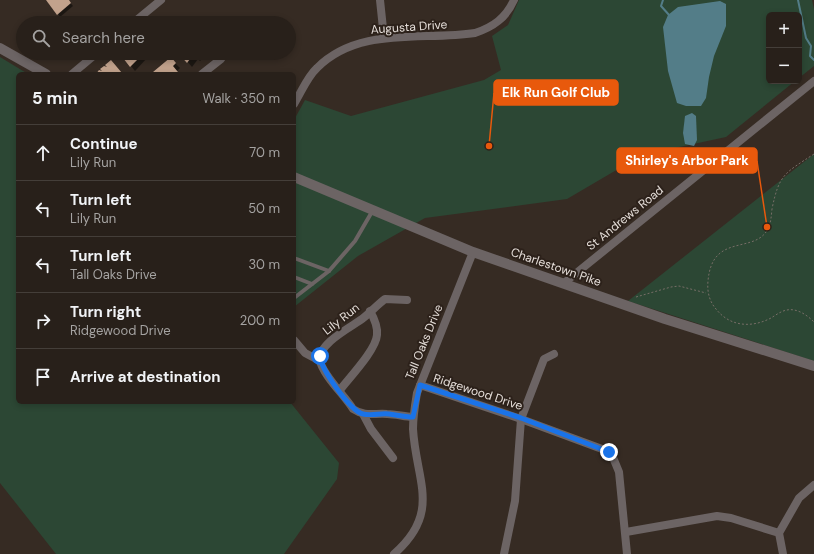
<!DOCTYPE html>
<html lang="en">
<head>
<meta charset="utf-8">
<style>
  body { margin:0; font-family:"DM Sans",sans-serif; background:#302823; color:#f1f3f6 }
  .controls { position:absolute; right:12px; top:12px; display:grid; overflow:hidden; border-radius:6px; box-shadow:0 2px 6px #0003 }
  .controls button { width:36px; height:36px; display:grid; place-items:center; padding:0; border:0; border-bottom:1px solid #443e39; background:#28201a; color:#f1f3f6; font:20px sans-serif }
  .stop { position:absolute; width:12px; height:12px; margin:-9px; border:3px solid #1a73e8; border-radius:50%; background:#fff }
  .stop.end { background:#1a73e8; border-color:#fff; box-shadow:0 1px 4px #0008 }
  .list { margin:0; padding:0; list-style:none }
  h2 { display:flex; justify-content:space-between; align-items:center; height:52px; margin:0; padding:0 16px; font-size:17px }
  h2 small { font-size:13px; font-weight:400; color:#a5a3a2 }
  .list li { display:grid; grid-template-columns:26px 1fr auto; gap:12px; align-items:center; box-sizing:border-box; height:56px; padding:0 16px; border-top:1px solid #443e39 }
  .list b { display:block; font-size:15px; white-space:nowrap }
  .list p { margin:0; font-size:13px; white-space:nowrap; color:#a5a3a2 }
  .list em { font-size:13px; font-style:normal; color:#a5a3a2 }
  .icon { flex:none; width:22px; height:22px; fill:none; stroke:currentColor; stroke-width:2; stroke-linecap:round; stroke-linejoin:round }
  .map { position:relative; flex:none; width:814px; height:554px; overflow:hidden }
  .search { position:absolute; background:#28201a; box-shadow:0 2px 6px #0003; left:16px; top:16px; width:280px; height:44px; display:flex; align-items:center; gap:10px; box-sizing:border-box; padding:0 14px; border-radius:22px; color:#a5a3a2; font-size:15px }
  .panel { position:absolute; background:#28201a; box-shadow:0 2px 6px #0003; left:16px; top:72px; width:280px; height:332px; border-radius:6px }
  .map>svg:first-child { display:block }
  .green { fill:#2c4734 }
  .water { fill:#537d88 }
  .shadow { fill:#0007 }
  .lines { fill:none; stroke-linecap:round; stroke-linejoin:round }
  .stream { stroke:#537d88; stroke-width:2 }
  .building { fill:#c2a28c }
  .path { stroke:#776e67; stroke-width:1; stroke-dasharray:2 2; stroke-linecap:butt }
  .service { stroke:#6c6464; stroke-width:4 }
  .minor { stroke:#6c6464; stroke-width:8 }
  .tertiary { stroke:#6c6464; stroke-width:10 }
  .route { stroke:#1a73e8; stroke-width:5 }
  .labels { text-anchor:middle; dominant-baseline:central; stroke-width:4; stroke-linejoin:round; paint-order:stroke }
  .street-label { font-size:12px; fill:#e5ded9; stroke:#2c211a }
  .leader { fill:none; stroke:#e8590c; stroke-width:1.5 }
  .callout-dot { fill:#e8590c; stroke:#2c211a; stroke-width:1.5 }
  .callout { fill:#e8590c; stroke:#e8590c; stroke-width:1.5 }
  .callout-label { font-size:13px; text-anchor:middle; font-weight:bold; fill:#fff }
</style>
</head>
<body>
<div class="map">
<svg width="814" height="554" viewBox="0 0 814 554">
  <rect width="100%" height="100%" fill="#362b23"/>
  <g class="green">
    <polygon points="519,0 812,0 814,9 814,66 799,78 799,15 769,15 769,81 795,81 726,137 642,155 567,199 425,218 358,256 294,307 294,120 305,100 351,116 484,80 501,70 492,36 508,25"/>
    <polygon points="0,57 28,74 18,74 18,402 290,402 339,463 337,479 284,554 56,554 0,483"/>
    <polygon points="814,154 814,361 628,301"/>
  </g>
  <g class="water">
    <polygon points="720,1 726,4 726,26 714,56 709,77 706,98 701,106 686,106 677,103 668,71 663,27 668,15 678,7"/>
    <polygon points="692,113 696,116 697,140 694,146 685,144 683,133 685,116"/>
  </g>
  <g class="shadow">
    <polygon points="49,0 68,0 73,6 60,17"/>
    <polygon points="129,53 145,53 148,57 135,71 131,66"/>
    <polygon points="180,53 201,53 204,57 200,61 198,59 192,67"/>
    <polygon points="175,63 180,68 177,71 179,74 156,74"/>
    <polygon points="115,66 123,74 106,74 102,69 111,70"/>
  </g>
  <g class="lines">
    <g class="stream">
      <polyline points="663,0 661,6 670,16"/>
      <polyline points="798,0 806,38 811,46 810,56 814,60"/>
    </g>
  </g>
  <g class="building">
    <polygon points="46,0 69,0 71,3 57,15"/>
    <polygon points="127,53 144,53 130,67 123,58 127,55"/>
    <polygon points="178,53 199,53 195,58 193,55 187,63"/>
    <polygon points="171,57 176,63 173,66 178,72 176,74 155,74 153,72"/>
    <polygon points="111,60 122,73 96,74 99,70 102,71 100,69 104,66 107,67 105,65"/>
  </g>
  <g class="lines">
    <g class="path">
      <path d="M814,154C785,173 779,174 772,209C771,218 771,225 766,232C751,253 712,234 708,281C707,291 709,301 716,309C730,327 752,328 771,318C776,315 781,311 787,310C797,308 807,315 814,322"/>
      <polyline points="636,297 671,287 679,286 706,293"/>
    </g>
    <g class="service">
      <polyline points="294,258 329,271"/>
      <polyline points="294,277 312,284"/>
      <polyline points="294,298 329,271 355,241 373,210"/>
    </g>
    <g class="minor">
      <polyline points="380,0 384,38"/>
      <polyline points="133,23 161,0"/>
      <polyline points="72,74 97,53"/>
      <polyline points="202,74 221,59"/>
      <path d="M294,104C301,93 307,77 317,68C359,26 422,41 475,33C493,27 506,18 514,0"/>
      <polyline points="564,283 814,81"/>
      <path d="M407,300L385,299C377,305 370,313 362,319C351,327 317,344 320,361C323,375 345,396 353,409C365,417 374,413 387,414C396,414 405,417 413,417"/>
      <polyline points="294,340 305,353 320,361"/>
      <polyline points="420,385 521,419 602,449 612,455 619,472 627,554"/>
      <path d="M340,390C349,378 376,350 377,335C378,326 374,318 370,311"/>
      <polyline points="363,414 371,429 393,458"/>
      <polyline points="626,532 717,516 731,518 779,533"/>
      <path d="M394,554C442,512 416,481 413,429C413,416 415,405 417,393L473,252"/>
      <polyline points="504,554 515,501 521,419 544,359 554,354"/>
      <polyline points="783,554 779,533 799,498 814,485"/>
    </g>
    <g class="tertiary">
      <polyline points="0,48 46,74"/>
      <polyline points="294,177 473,252 665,319 814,366"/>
    </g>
  </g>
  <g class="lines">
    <path class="route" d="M320,356C320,368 351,412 363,414C372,416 380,413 389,414C397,415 405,417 413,417L420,385L521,418L609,452"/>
  </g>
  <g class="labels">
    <g class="street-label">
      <text transform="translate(409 27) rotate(-4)">Augusta Drive</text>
      <text transform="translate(625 218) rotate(-39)">St Andrews Road</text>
      <text transform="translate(556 267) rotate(19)">Charlestown Pike</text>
      <text transform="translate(341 319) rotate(-38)">Lily Run</text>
      <text transform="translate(424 342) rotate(-68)">Tall Oaks Drive</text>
      <text transform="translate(478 392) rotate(18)">Ridgewood Drive</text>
    </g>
  </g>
  <path class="leader" d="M489 146L494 93M767 227L757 161"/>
  <g class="callout-dot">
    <circle cx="489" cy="146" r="4"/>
    <circle cx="767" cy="227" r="4"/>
  </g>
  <g class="callout">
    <rect x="494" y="80" width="124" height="25" rx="4"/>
    <rect x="617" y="148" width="140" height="25" rx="4"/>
  </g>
  <g class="callout-label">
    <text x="556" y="97">Elk Run Golf Club</text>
    <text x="687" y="165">Shirley's Arbor Park</text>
  </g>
</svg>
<div class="controls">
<button>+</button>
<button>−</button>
</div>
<div class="stop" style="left:320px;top:356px"></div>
<div class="stop end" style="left:609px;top:452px"></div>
<div class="search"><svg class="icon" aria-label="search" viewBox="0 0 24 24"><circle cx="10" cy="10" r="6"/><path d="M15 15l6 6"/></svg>Search here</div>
<section class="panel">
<h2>5 min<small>Walk · 350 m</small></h2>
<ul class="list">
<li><svg class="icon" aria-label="ahead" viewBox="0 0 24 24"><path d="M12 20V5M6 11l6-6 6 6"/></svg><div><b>Continue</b><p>Lily Run</p></div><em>70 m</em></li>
<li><svg class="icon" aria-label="left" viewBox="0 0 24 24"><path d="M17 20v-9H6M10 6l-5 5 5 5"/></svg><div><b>Turn left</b><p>Lily Run</p></div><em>50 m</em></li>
<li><svg class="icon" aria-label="left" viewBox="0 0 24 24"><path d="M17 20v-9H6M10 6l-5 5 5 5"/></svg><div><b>Turn left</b><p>Tall Oaks Drive</p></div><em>30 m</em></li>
<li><svg class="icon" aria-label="right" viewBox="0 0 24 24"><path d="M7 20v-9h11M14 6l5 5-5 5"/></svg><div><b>Turn right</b><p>Ridgewood Drive</p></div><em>200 m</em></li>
<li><svg class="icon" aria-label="arrive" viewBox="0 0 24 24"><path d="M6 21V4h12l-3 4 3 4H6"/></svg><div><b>Arrive at destination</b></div></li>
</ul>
</section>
</div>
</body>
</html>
